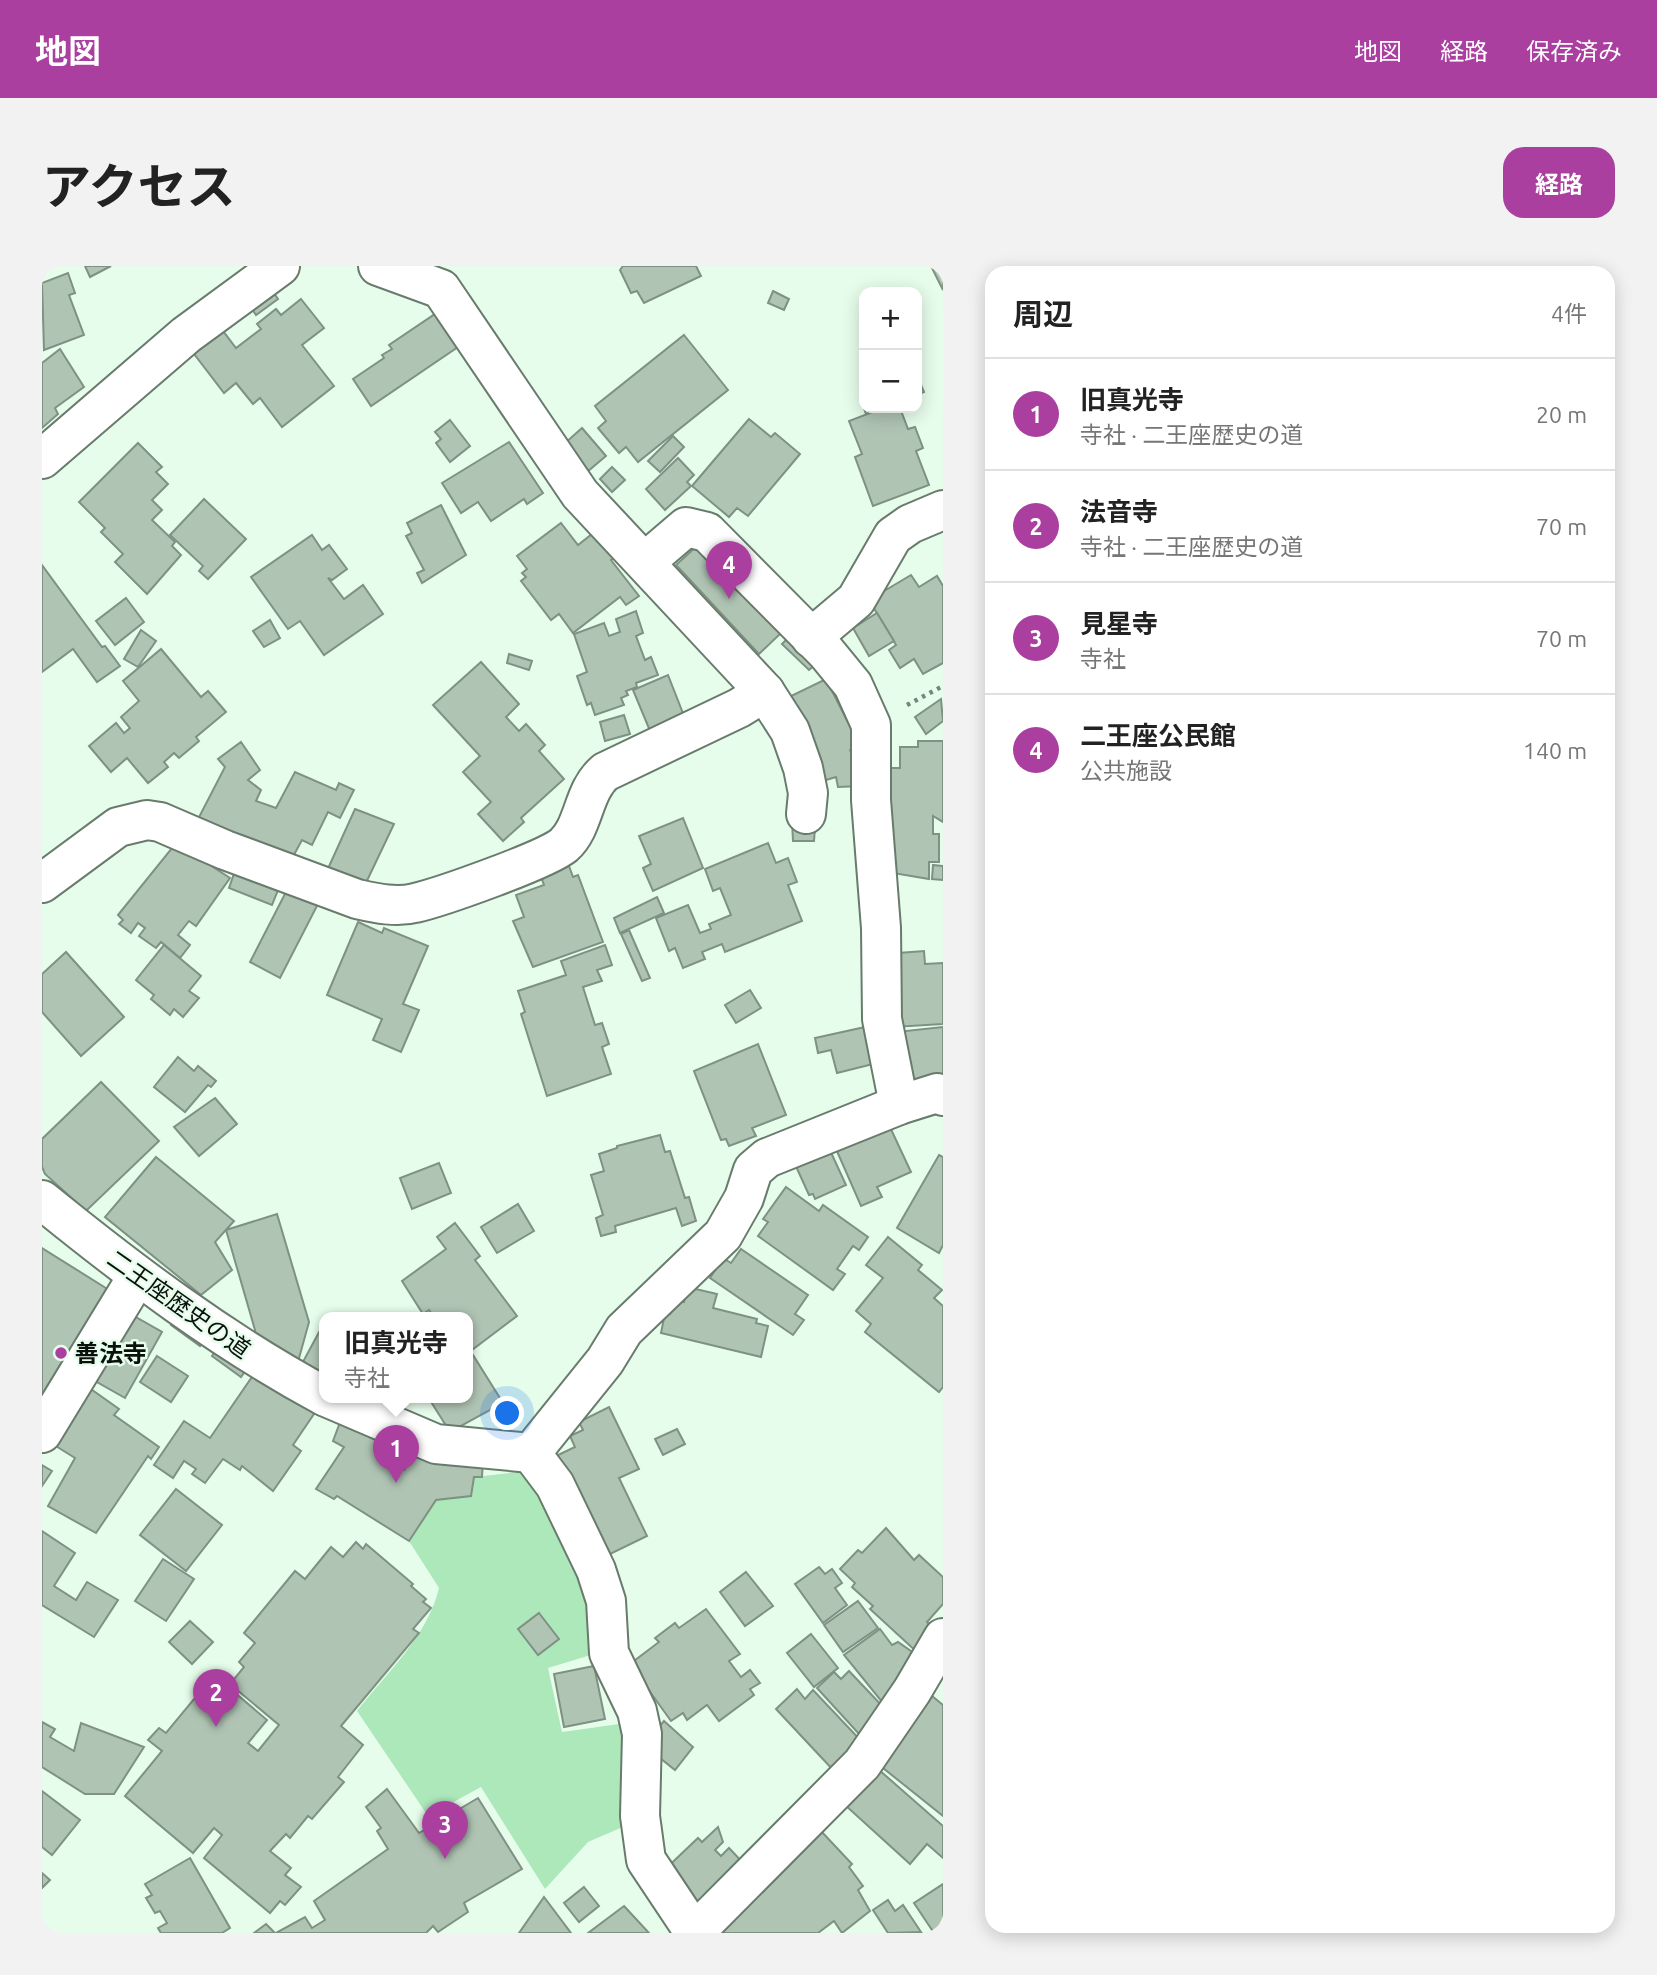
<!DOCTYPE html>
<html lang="ja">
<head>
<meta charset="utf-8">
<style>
  body { margin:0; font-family:Ubuntu,"Noto Sans JP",sans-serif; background:#f2f2f2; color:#222 }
  .controls { position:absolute; right:21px; top:21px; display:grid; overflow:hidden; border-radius:14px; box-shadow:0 4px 18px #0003 }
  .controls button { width:63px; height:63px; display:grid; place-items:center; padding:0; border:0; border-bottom:2px solid #e0e0e0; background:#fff; color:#222; font:35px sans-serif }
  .you { position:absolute; left:466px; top:1148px; width:24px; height:24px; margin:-18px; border:5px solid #fff; border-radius:50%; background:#1a73e8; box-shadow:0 0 0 10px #1a73e833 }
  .badge { display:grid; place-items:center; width:46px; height:46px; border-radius:50%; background:#aa3fa0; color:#fff; font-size:23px; font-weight:700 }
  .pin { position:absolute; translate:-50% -58px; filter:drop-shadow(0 2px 4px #0008) }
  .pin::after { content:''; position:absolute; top:37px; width:24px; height:21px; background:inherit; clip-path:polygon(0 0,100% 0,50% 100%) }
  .popup { position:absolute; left:277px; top:1046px; width:154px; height:91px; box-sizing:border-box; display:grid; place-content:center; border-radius:14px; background:#fff; filter:drop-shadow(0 2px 5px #0005); font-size:23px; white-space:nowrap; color:#767676 }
  .popup b { font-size:26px; color:#222 }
  .popup::after { content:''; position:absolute; left:50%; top:100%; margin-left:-14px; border:14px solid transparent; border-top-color:#fff }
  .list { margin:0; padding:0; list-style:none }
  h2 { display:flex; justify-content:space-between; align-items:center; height:91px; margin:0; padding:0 28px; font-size:30px }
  h2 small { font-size:23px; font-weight:400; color:#767676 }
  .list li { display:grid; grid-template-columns:46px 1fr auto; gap:21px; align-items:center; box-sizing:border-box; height:112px; padding:0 28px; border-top:2px solid #e0e0e0 }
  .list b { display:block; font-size:26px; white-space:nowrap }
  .list p { margin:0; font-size:23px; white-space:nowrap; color:#767676 }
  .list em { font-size:23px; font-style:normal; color:#767676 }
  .map { position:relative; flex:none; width:901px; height:1667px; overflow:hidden; border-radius:21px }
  header { display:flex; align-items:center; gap:42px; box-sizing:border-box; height:98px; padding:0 35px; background:#aa3fa0; color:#fff }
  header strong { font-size:33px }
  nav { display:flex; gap:38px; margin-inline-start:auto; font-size:24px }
  .intro { display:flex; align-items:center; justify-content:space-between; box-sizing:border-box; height:168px; padding:0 42px }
  h1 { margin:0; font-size:49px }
  .button { padding:18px 32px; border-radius:21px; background:#aa3fa0; color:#fff; font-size:24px; font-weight:700 }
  main { display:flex; gap:42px; padding:0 42px }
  aside { flex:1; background:#fff; border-radius:21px; box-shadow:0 4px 18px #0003 }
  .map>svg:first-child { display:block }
  .green { fill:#ade8bb }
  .building { fill:#b0c4b4; stroke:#7e9182; stroke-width:2 }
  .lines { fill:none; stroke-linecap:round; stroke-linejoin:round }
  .minor-casing { stroke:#687b6c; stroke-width:42 }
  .path { stroke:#768479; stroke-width:4.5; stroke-dasharray:3.5 5; stroke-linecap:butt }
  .minor { stroke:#fff; stroke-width:38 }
  .poi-dot { fill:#aa3fa0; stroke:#e7fdec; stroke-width:2.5 }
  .labels { text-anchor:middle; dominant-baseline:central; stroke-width:5; stroke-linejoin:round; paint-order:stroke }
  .street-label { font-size:24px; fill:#0a110c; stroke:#e7fdec }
  .poi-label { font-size:24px; font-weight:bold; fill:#0a110c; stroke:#e7fdec; text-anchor:start }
</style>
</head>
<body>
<header>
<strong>地図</strong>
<nav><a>地図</a><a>経路</a><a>保存済み</a></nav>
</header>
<div class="intro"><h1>アクセス</h1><a class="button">経路</a></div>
<main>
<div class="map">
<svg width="901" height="1667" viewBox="0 0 901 1667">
  <rect width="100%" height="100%" fill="#e7fdec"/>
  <path class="green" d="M476,1206L490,1212L500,1225L549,1340L552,1388L506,1402L520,1466L584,1457L583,1560L546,1576L503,1623L439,1521L386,1550L315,1445C345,1407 386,1369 397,1322L367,1275L394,1234L429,1230L432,1211Z"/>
  <g class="building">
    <polygon points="43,0 69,0 48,11"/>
    <polygon points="581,0 654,0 659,10 602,37 595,25 589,27 578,4"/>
    <polygon points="889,0 901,0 901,24"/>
    <polygon points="26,7 33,27 27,29 42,69 2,84 0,17"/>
    <polygon points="227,20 236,33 214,49 206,37"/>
    <polygon points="731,25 747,33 742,44 726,37"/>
    <polygon points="259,33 282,62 260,79 292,120 240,161 218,132 211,138 194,117 182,127 149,84 178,61 194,82 219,63 215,58 234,43 239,49"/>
    <polygon points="393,48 416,81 329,140 311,113 342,92 340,89 350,83 347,79"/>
    <polygon points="642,69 686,124 596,196 584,181 577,187 556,162 564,155 553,140"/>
    <polygon points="18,83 42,121 13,142 16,148 0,162 0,97"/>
    <polygon points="876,112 882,126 875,129 875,113"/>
    <polygon points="822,133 822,142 841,142 824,148 819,134"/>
    <polygon points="841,142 858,142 866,163 873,161 881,182 874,185 887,219 831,240 813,191 820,188 807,155"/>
    <polygon points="707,153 729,171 733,167 758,188 706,250 695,242 687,251 650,220"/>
    <polygon points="408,154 428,180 408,196 394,177 399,173 393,166"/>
    <polygon points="540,162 564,190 545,206 522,178"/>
    <polygon points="631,170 642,181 618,206 606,195"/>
    <polygon points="467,176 501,227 485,238 482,233 449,255 436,236 419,247 400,217"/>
    <polygon points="96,177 120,201 114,206 126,218 110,234 120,244 110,254 133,276 130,280 139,289 105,328 73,296 81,288 59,266 63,262 37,236"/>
    <polygon points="636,192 652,209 645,216 649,220 623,244 604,223"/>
    <polygon points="570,201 583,214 570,226 558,213"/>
    <polygon points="162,233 204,273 166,313 157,305 161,300 128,269"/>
    <polygon points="399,239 424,289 380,317 375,307 382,304 364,270 370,267 365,257"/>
    <polygon points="519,257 536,279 555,264 575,290 569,294 597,330 584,339 578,331 531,367 517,348 509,354 479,315 484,311 480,307 485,303 475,290"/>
    <polygon points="270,269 280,284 287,279 305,303 290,314 286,312 302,333 321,319 341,348 282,389 258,355 246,363 209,311"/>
    <polygon points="656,279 739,367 717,388 634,299"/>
    <polygon points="0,299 60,381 63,380 78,400 55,416 31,383 0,406"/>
    <polygon points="869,309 877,321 895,310 901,320 901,397 881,408 872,393 858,402 847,384 854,379 827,334"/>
    <polygon points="84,332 102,356 73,379 54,355"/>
    <polygon points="594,345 601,367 594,370 603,394 609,391 616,409 594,417 595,421 584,425 586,429 579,432 582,439 553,449 549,437 545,439 535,410 545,406 532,368 562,357 567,370 578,366 574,353"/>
    <polygon points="835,347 852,375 827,390 811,362"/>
    <polygon points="228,354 238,372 222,381 211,365"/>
    <polygon points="99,364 114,375 96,401 82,393"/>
    <polygon points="748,370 775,397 767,404 740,378"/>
    <polygon points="119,383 159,431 166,425 184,446 154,471 157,475 137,492 132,487 122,496 126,501 106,517 85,492 69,506 47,480 74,457 82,467 88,462 79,451 97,435 81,415"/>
    <polygon points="467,388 490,395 487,404 465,397"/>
    <polygon points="439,396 477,438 464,451 477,465 484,458 503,479 497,485 522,513 479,552 482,556 461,575 436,548 449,536 421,506 438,490 391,439"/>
    <polygon points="626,409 644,455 611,472 591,424"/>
    <polygon points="784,413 817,478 808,484 817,501 820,520 796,521 794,511 784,514 743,433"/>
    <polygon points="899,433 901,455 884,468 873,451"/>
    <polygon points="582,449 588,468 563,475 558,456"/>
    <polygon points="876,475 901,475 901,556 891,550 891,568 897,568 897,596 887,596 887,613 845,606 845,502 858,502 858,481 876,481"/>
    <polygon points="199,476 218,504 206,514 219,524 214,535 234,542 253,506 294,524 297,517 312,524 298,552 286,546 270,579 260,574 247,598 155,555 183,501 176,493"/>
    <polygon points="313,543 352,558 322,621 284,607"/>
    <polygon points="641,552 661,602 611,625 601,602 609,598 597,570"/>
    <polygon points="750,555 773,562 772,575 751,575"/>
    <polygon points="134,577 188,612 154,660 147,655 136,669 148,679 138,692 119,676 114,682 97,670 103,662 96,657 89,667 77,658 81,654 76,649"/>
    <polygon points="726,577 734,597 746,592 755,616 746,619 760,655 683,686 680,678 660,686 663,693 641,702 633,682 627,685 614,652 646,639 658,667 669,663 667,658 689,649 678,622 671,625 663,603"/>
    <polygon points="891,599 901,600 901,614 890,613"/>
    <polygon points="527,600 531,611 536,609 561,676 491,701 471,655 482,651 474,629 502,619 499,611"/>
    <polygon points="194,602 238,619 230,639 187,622"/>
    <polygon points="246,622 276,638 238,712 208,696"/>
    <polygon points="615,631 622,647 578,667 572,652"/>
    <polygon points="316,656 340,667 342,662 386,680 361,738 377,744 359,786 331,774 340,753 285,729"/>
    <polygon points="587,664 608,712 600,715 579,668"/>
    <polygon points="122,679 159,710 147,725 157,732 141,751 132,743 128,749 109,733 112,729 94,714"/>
    <polygon points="563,679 570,699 555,704 560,715 541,721 553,759 560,757 567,778 560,781 569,808 505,830 479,748 483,746 476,725 524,709 519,695"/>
    <polygon points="882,685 883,698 901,697 901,758 852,761 856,687"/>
    <polygon points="24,686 82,751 39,790 0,746 0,708"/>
    <polygon points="708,724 719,742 694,757 683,739"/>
    <polygon points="823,761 831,798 795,807 789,784 776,787 773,772"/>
    <polygon points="901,761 901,816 867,820 854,766"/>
    <polygon points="716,778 744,849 710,862 714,870 687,880 684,873 679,874 652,805"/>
    <polygon points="136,791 152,805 156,800 174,815 169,821 166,819 143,846 112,821"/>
    <polygon points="59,816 117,875 44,945 3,908 0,901 0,873"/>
    <polygon points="173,832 195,858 157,890 132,861"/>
    <polygon points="847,859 869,906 835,921 840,931 819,940 794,883"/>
    <polygon points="618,869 623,886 628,885 643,932 647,931 654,955 640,960 634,942 573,960 574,966 559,970 554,952 561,949 549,909 562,905 557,888 575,882 575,880"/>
    <polygon points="786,880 804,919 773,933 771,928 767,929 752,896"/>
    <polygon points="897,889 901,891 901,979 897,987 855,962"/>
    <polygon points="114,891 192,955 173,976 190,1004 159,1029 63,951"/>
    <polygon points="397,897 409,927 370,943 358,912"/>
    <polygon points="744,921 777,945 781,939 826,971 817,984 811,980 795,1003 803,1008 791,1024 716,970 726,956 721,953"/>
    <polygon points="476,938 492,965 455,987 439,961"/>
    <polygon points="235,948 267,1056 254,1103 210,1077 213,1064 184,964"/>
    <polygon points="413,957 438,990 433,994 475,1050 426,1087 426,1051 392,1051 387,1044 381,1048 360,1015 404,983 395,971"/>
    <polygon points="846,971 880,999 876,1004 900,1024 892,1032 901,1040 901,1121 897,1126 823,1066 829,1058 814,1045 841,1012 824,999"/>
    <polygon points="0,982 67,1024 0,1136"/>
    <polygon points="699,983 766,1029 753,1048 762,1054 751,1069 668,1012 681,992 689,997"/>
    <polygon points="645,1021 675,1028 671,1042 715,1053 714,1057 726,1060 719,1091 619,1067 623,1047 628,1048 632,1033 642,1036"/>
    <polygon points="85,1046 120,1066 83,1132 48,1112"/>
    <polygon points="133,1052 163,1073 158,1080 129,1059"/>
    <polygon points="282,1057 282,1118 256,1105"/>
    <polygon points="176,1081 206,1101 199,1111 170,1090"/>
    <polygon points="431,1089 461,1137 408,1166 386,1131 426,1131 426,1092"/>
    <polygon points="115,1090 146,1110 129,1136 98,1116"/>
    <polygon points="216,1102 276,1142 251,1179 259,1185 231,1225 200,1200 198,1204 181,1193 163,1217 150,1208 154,1203 142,1195 131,1212 112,1199 142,1155 168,1172"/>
    <polygon points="46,1121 77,1143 72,1149 117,1181 109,1193 106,1190 54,1267 6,1240 33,1192 9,1177"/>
    <polygon points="567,1141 597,1203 577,1212 605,1270 562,1291 514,1190 533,1181 528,1170 541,1164 537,1156"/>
    <polygon points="300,1151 352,1172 348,1184 338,1181 335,1187 362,1204 377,1184 441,1194 440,1211 432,1211 429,1230 394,1234 367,1275 295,1230 292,1233 274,1223 302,1181 291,1175"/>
    <polygon points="635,1163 643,1178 621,1189 613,1173"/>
    <polygon points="0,1199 10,1205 0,1220"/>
    <polygon points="134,1223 180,1259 144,1305 98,1269"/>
    <polygon points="844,1262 872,1294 877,1289 901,1311 901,1338 885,1356 893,1364 877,1388 828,1343 831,1340 810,1321 813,1317 798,1303 816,1284 820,1287"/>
    <polygon points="0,1265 33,1287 12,1320 34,1334 45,1316 76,1334 52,1371 0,1339"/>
    <polygon points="314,1276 321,1283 324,1278 371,1318 369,1320 384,1333 381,1336 389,1342 371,1363 377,1367 299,1460 321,1479 296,1511 302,1516 270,1553 266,1550 248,1572 244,1568 228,1585 249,1602 243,1609 259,1621 243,1639 238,1635 228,1647 162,1592 180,1569 172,1562 151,1587 83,1530 120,1485 106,1474 117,1462 124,1467 172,1409 225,1454 206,1477 216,1485 237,1459 188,1418 202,1401 197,1396 213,1377 202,1367 253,1305 263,1313 289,1281 301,1291"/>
    <polygon points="121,1293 152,1313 124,1355 93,1335"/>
    <polygon points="777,1301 783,1308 790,1303 800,1317 793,1322 805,1339 781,1357 753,1318"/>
    <polygon points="704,1306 731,1340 703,1360 678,1326"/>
    <polygon points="816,1335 836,1362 801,1386 782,1359"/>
    <polygon points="664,1343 698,1388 687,1395 699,1411 708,1404 718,1417 708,1423 712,1429 677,1455 665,1439 645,1454 641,1447 629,1455 588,1398 617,1376 613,1372 633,1357 637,1362"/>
    <polygon points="497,1347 517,1373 496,1389 476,1363"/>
    <polygon points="148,1355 171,1376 150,1398 127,1376"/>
    <polygon points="838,1363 850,1379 856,1376 876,1390 845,1442 802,1389"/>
    <polygon points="769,1368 796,1402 772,1421 745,1387"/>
    <polygon points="552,1400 563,1453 522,1461 512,1408"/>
    <polygon points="807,1405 844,1444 818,1469 775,1422 792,1406 799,1413"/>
    <polygon points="755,1423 763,1433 771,1424 822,1478 793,1506 734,1443"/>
    <polygon points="890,1430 901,1439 901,1550 836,1498"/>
    <polygon points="622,1455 651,1481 633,1504 608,1484 611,1468"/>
    <polygon points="0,1456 13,1463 8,1471 32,1485 39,1457 102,1481 72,1528 43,1528 0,1501"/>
    <polygon points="836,1503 901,1560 901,1592 885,1578 868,1598 803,1539"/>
    <polygon points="345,1523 377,1567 436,1532 480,1603 422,1637 426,1646 396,1666 391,1660 384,1667 234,1667 263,1651 270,1662 283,1654 272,1635 346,1583 335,1565 339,1562 324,1541"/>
    <polygon points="0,1525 38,1554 10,1589 0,1581"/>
    <polygon points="676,1561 681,1576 673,1584 679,1590 687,1582 704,1600 649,1651 617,1609 656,1572 660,1576"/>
    <polygon points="778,1564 810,1598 807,1601 821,1620 816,1624 828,1645 800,1667 792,1655 776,1667 678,1667"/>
    <polygon points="148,1592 188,1662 180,1667 119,1667 116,1662 125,1657 118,1645 113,1647 104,1632 110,1629 103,1618"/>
    <polygon points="0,1607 8,1614 0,1622"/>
    <polygon points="901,1618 901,1667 892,1667 872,1637"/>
    <polygon points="542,1621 557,1640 537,1656 522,1637"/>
    <polygon points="502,1631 529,1667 477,1667"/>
    <polygon points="846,1634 853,1645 861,1639 879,1666 846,1667 831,1644"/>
    <polygon points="582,1640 607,1667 546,1667"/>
    <polygon points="224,1658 233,1667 212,1667"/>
  </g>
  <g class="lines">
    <g class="minor-casing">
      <g id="minor">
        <polyline points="336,0 399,23 538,228 723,426 748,465 761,502 766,527 764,548"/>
        <polyline points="0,193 144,69 238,0"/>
        <polyline points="603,296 644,261 665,266 784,386 811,419 829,459 829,534 839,662 840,753 857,839"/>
        <polyline points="769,372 814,334 851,270 868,258 901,244"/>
        <path d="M0,617L76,561L105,554L118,556L183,584L315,633C333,637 354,642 373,637C399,631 504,594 522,579C543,560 540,526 563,506L697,442L723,426"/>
        <path d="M0,934C90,1007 180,1075 282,1130"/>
        <polyline points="284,1131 394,1178 489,1187"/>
        <polyline points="0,1167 95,1011"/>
        <polyline points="489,1187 563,1095 582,1064 681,969 702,932 711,904 725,892 857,839 895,827 901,830"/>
        <polyline points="489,1187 513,1219 554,1304 564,1335 567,1387 595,1445 600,1468 598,1550 604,1594 652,1666"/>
        <polyline points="652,1667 820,1498 870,1425 901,1372"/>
      </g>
    </g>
    <polyline class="path" points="865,439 901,420"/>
    <use href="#minor" class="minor"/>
  </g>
  <circle class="poi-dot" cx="19" cy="1087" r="7"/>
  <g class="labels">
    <g class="street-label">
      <text transform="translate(137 1038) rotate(35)">二王座歴史の道</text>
    </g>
    <g class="poi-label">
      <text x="33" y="1087">善法寺</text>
    </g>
  </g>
</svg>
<div class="controls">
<button>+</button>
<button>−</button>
</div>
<div class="you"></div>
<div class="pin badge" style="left:354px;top:1217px">1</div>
<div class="popup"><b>旧真光寺</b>寺社</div>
<div class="pin badge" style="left:174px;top:1461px">2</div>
<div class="pin badge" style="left:403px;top:1593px">3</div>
<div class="pin badge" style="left:687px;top:333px">4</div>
</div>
<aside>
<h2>周辺<small>4件</small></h2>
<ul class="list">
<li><span class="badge">1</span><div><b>旧真光寺</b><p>寺社 · 二王座歴史の道</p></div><em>20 m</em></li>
<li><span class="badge">2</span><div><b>法音寺</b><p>寺社 · 二王座歴史の道</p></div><em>70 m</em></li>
<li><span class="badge">3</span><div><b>見星寺</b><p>寺社</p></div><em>70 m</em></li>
<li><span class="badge">4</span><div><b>二王座公民館</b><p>公共施設</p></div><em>140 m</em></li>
</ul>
</aside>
</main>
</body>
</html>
